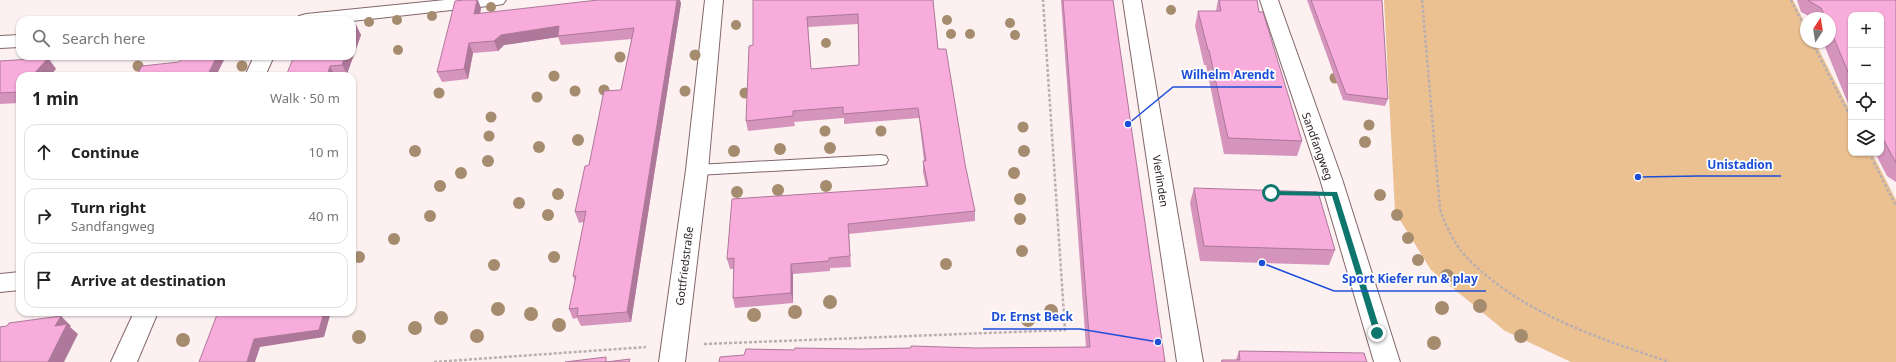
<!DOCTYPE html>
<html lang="en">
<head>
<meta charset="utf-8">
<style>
  body { margin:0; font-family:"Noto Sans",sans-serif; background:#f6f6f6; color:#222 }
  .controls { position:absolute; right:12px; top:12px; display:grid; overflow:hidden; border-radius:8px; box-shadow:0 1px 3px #0004 }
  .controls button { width:36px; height:36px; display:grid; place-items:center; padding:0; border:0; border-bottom:1px solid #e0e0e0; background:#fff; color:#222; font:20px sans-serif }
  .compass { position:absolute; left:1800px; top:12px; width:36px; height:36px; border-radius:50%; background:#fff; box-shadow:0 1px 3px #0004; rotate:12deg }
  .stop { position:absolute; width:12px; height:12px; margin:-9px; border:3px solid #0f766e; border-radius:50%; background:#fff }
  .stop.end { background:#0f766e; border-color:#fff; box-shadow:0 1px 4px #0008 }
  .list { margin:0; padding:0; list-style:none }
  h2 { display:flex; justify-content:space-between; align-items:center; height:52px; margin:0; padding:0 16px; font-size:17px }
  h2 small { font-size:13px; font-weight:400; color:#767676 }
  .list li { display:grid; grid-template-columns:26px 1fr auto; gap:12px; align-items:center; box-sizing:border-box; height:56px; margin:0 8px 8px; padding:0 8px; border:1px solid #e0e0e0; border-radius:12px }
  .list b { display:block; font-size:15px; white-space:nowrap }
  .list p { margin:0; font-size:13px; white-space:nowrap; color:#767676 }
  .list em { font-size:13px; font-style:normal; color:#767676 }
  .icon { flex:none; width:22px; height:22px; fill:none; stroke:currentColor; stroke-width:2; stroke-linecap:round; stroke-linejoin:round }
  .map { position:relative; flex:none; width:1896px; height:362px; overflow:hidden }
  .search { position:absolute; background:#fff; box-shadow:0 1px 3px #0004; left:16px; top:16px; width:340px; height:44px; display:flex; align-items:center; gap:10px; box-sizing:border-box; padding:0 14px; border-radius:12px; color:#767676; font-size:15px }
  .panel { position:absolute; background:#fff; box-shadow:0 1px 3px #0004; left:16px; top:72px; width:340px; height:244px; border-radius:12px }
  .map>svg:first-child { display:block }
  .green { fill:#ecc192 }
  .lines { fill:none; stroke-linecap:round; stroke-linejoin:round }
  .lane-casing { stroke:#82676a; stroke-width:2 }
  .street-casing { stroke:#82676a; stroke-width:2 }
  .path { stroke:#baafb0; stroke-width:2.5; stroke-dasharray:3 2; stroke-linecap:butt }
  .lane { fill:#fff; fill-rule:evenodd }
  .street { fill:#fff; fill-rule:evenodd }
  .tree { fill:#a68c6e }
  .wall { fill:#d494bc; fill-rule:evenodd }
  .shaded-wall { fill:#ad7899 }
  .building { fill:#f7acdb; stroke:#ad7899; fill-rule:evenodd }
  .route { fill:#0f766e }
  .labels { text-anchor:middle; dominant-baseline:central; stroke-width:3.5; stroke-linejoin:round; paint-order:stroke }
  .street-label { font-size:11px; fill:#2c2123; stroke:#fff }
  .leader { fill:none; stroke:#1d4ed8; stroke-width:1.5 }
  .callout-dot { fill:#1d4ed8; stroke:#fff; stroke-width:1.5 }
  .callout-label { font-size:12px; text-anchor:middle; font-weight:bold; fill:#1d4ed8; stroke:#fff; stroke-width:3.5; stroke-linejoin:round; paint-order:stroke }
</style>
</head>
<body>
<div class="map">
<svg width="1896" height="362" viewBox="0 0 1896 362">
  <rect width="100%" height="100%" fill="#fcf0f1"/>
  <polygon class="green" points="1384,0 1793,0 1806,25 1806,42 1815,42 1851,113 1851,153 1872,153 1896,200 1896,362 1571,362 1505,331 1431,270 1395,212"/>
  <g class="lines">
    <g class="lane-casing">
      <polygon id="lane" points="881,155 886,156 888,160 886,164 881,165 697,175 692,174 690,170 692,166 697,165"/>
    </g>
    <g class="street-casing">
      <g id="street">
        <polygon points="445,0 506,0 503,4 497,5 352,21 297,20 299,16 306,14"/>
        <polygon points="705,0 723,0 708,170 685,362 659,362 686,170"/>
        <polygon points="1123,0 1141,0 1203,362 1177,362"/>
        <polygon points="1260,0 1278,0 1342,179 1400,362 1374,362 1320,179"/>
        <polygon points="20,35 20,47 0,48 0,36"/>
        <polygon points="254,56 274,56 265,76 245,76"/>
        <polygon points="20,272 20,290 0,292 0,274"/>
        <polygon points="134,312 158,312 137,362 111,362"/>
      </g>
    </g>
    <g class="path">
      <path d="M1422,0L1440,209C1445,224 1452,239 1462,252C1471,263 1482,272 1493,281C1545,321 1607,341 1669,362"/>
      <polyline points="1791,0 1806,30"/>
      <polyline points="1812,42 1851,118"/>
      <polyline points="1869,153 1896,206"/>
      <polyline points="704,344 1065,330 1043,0"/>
      <polyline points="434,362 646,347"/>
    </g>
    <use href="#lane" class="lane"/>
    <use href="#street" class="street"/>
  </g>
  <g class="tree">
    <circle cx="491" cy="7" r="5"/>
    <circle cx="1171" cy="10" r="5"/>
    <circle cx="432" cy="16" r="5"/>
    <circle cx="397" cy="20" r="5"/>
    <circle cx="947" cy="20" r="5"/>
    <circle cx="369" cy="22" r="5"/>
    <circle cx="1010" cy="23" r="5"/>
    <circle cx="736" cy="25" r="5"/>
    <circle cx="951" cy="34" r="5"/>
    <circle cx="970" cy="34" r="5"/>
    <circle cx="1015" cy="35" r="5"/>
    <circle cx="826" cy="43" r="5"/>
    <circle cx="398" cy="50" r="5"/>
    <circle cx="695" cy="55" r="5.5"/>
    <circle cx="620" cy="57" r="5.5"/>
    <circle cx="138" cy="66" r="5.5"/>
    <circle cx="242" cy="66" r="5.5"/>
    <circle cx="554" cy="76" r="5.5"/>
    <circle cx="1335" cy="78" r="5.5"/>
    <circle cx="604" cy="90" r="5.5"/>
    <circle cx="575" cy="91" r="5.5"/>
    <circle cx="685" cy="91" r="5.5"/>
    <circle cx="439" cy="93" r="5.5"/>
    <circle cx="745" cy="93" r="5.5"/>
    <circle cx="537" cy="97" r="5.5"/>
    <circle cx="491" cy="117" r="5.5"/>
    <circle cx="1369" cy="125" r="5.5"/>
    <circle cx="1023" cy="127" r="5.5"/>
    <circle cx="825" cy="131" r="5.5"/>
    <circle cx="881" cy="131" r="5.5"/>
    <circle cx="489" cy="136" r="5.5"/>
    <circle cx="578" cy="140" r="6"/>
    <circle cx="1365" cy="142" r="6"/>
    <circle cx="539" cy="147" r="6"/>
    <circle cx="830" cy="148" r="6"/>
    <circle cx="780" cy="149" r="6"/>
    <circle cx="415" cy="151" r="6"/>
    <circle cx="734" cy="151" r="6"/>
    <circle cx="1024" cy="151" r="6"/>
    <circle cx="488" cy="161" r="6"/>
    <circle cx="461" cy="173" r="6"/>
    <circle cx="1014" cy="173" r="6"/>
    <circle cx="440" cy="186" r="6"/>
    <circle cx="826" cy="186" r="6"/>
    <circle cx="778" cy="190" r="6"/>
    <circle cx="737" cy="192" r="6"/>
    <circle cx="558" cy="194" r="6"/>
    <circle cx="1380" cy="195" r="6"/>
    <circle cx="1020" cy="199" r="6"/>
    <circle cx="519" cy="203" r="6"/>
    <circle cx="548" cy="215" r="6"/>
    <circle cx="1397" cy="215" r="6"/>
    <circle cx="430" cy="216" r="6"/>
    <circle cx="1020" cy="219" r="6"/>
    <circle cx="1408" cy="238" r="6"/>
    <circle cx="394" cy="239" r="6"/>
    <circle cx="1022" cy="251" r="6"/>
    <circle cx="359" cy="257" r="6"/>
    <circle cx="554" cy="257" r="6"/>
    <circle cx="1418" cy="260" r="6"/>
    <circle cx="946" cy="264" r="6"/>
    <circle cx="494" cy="265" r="6"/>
    <circle cx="1447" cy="276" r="7"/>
    <circle cx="830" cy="302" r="7"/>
    <circle cx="1480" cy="306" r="7"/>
    <circle cx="1442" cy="308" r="7"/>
    <circle cx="498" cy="309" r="7"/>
    <circle cx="1051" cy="311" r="7"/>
    <circle cx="795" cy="312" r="7"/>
    <circle cx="531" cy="314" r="7"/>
    <circle cx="754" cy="315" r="7"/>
    <circle cx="441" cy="318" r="7"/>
    <circle cx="1028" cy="320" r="7"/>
    <circle cx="559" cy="325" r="7"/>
    <circle cx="415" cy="328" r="7"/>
    <circle cx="477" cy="336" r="7"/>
    <circle cx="1521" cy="336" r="7"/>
    <circle cx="359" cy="337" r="7"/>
    <circle cx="183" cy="340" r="7"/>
    <circle cx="1434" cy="343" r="7"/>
  </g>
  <g class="wall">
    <path d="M753,0H933L938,49L975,211V221L849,234L851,267L830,268V271L793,274V303L735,308L733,298L734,269H730L727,259L926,186L923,172V161H924L919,118L844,124V118L794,122L795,126L748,131L746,121L753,45ZM858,24L859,65L811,69L808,27Z"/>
    <polygon points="1061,0 1113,0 1165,362 744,355 794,350 1086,347"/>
    <polygon points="1218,0 1257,0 1259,12 1302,141 1297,156 1224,154 1206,65 1204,65 1195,26 1198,11 1216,11"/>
    <polygon points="1307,0 1382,0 1388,99 1385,106 1343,100"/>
    <polygon points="1797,0 1896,0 1896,182 1887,176 1875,153 1881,153 1881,15 1851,15 1851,111 1823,42 1830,42 1830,18 1812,18 1801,12"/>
    <polygon points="681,3 631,322 581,326 577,318 573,319 569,309 575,281 573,276 584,222 579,223 575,212 589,165 621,90 632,39 561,45 558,37 504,45 498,51 473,53 468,79 442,82 437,72 481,8 480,13"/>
    <polygon points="356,25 361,35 347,74 335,76 286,76"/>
    <polygon points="48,58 56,69 20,76 20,103 0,104 0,61"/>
    <polygon points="1194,188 1335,250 1329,265 1200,261 1190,203"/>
    <polygon points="1239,351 1367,362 1221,362 1222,360 1236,360"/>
  </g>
  <g class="shaded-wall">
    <polygon points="477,0 478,0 481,8 478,24 474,14"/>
    <polygon points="677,0 680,0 681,3 631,322 627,312"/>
    <polygon points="356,25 361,35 347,74 342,65 345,56 352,56 352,37"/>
    <polygon points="559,26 558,36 558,37 504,45 498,51 494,41 501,35"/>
    <polygon points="469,43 473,53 468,79 464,69"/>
    <polygon points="217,56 226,56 216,76 207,76"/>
    <polygon points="48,58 56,69 50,76 32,76"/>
    <polygon points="330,66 335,76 327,76"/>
    <polygon points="791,264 793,274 793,303 791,293"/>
    <polygon points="324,312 331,312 324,337 260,347 255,362 246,362 254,339"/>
    <polygon points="61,316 71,326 70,327 78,334 64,362 48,362 55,326"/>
  </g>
  <g class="building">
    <polygon points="464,0 477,0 474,14 598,0 677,0 627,312 577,316 578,308 569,309 576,276 573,276 586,211 575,212 585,166 589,165 604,91 621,90 634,28 558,36 559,26 501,35 494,41 469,43 464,69 437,72 455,1"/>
    <path d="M753,0H933L938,49H946L965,164L975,211L848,224L850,256L829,258V261L791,264V293L733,298L734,258L727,259L732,199L928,186L923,161H926L918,108L843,114V107L793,111V116L746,121L749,46L753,45ZM858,14L859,65L811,69L807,17Z"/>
    <polygon points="1063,0 1113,0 1165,362 719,362 720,357 744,355 746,349 794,350 795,348 862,349 911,348 911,346 976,348 1090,347"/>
    <polygon points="1219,0 1257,0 1259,12 1263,12 1302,141 1228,138 1209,50 1208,50 1198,11 1221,11"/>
    <polygon points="1311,0 1382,0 1388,99 1346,94"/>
    <polygon points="1808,0 1896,0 1896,163 1881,135 1881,15 1851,15 1851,79 1830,29 1830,18 1826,18 1821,8 1809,1"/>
    <polygon points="356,25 352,37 352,26"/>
    <polygon points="183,56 217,56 207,76 136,76 142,66 179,62"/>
    <polygon points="294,56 345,56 342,65 330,66 327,76 286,76"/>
    <polygon points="48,58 32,76 20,76 20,90 19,92 0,93 0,61"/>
    <polygon points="1194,188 1318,192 1335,250 1204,246"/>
    <polygon points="218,312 324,312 319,330 254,339 247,362 199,362"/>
    <polygon points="61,316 55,326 67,324 48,362 0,362 0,327 7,326 9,323"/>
    <polygon points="1239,351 1364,353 1367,362 1222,362 1222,360 1240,360"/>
    <polygon points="606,357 606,362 630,359 629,362 565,362"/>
  </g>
  <polygon class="route" points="1268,191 1337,192 1381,333 1380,335 1377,336 1374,333 1332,196 1271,195 1268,193"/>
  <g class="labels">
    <g class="street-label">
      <text transform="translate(1318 146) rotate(70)">Sandfangweg</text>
      <text transform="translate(1161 181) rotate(81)">Vierlinden</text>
      <text transform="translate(684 266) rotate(-83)">Gottfriedstraße</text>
    </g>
  </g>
  <path class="leader" d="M1128 124L1173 87H1282M1638 177L1699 176H1781M1262 263L1334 291H1486M1158 342L1080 329H983"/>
  <g class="callout-dot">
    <circle cx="1128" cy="124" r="4"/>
    <circle cx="1638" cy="177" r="4"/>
    <circle cx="1262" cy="263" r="4"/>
    <circle cx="1158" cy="342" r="4"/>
  </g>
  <g class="callout-label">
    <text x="1228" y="79">Wilhelm Arendt</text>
    <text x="1740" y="169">Unistadion</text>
    <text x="1410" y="283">Sport Kiefer run &amp; play</text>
    <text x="1032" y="321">Dr. Ernst Beck</text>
  </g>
</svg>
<div class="controls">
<button>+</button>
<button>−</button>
<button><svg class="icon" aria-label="locate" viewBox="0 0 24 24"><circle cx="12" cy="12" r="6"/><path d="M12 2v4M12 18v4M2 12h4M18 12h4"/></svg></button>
<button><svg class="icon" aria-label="layers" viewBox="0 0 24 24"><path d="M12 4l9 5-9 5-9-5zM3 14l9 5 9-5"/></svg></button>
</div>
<svg class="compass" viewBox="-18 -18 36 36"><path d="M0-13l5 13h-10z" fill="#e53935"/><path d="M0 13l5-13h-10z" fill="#767676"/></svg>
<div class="stop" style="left:1271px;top:193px"></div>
<div class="stop end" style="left:1377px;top:333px"></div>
<div class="search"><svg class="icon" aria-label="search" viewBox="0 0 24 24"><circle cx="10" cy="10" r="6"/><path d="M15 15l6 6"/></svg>Search here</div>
<section class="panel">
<h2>1 min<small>Walk · 50 m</small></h2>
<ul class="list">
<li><svg class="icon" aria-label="ahead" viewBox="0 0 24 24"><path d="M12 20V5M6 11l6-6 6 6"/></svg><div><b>Continue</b></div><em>10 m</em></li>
<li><svg class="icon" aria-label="right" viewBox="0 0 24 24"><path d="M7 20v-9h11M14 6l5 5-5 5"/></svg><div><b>Turn right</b><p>Sandfangweg</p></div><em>40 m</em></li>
<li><svg class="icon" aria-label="arrive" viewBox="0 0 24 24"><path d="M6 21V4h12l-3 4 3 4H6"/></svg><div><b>Arrive at destination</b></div></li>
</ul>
</section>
</div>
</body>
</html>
